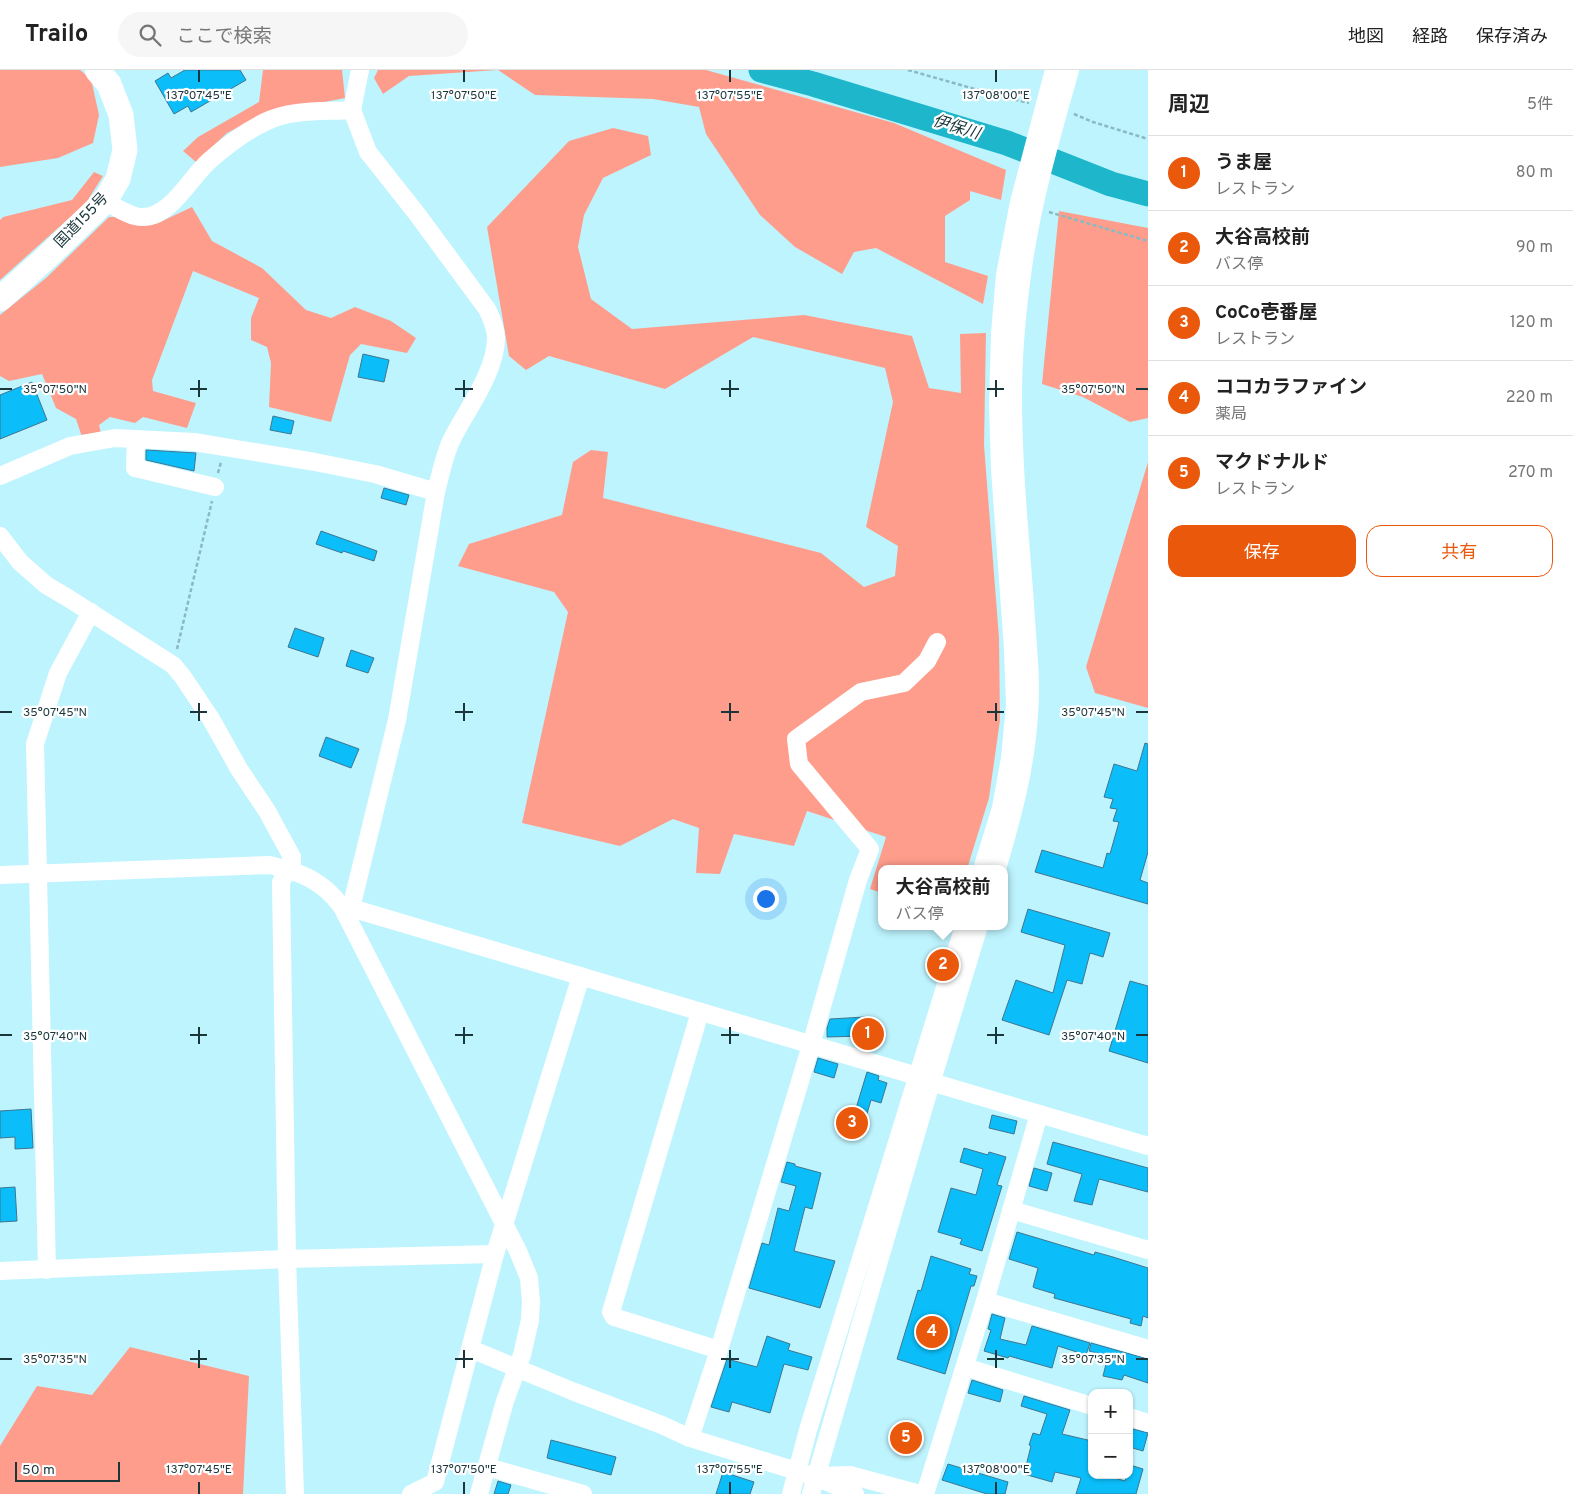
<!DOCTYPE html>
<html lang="ja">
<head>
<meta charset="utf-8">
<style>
  body { margin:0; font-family:Overpass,"Noto Sans JP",sans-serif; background:#f6f6f6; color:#222 }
  .controls { position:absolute; right:15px; bottom:15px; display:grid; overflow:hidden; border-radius:10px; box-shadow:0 1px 4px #0004 }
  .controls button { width:45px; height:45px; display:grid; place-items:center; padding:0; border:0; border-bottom:1px solid #e0e0e0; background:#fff; color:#222; font:25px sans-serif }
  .scale { position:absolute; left:15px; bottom:12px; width:105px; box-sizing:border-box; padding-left:5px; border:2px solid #1a363b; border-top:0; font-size:14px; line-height:18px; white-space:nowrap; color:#1a363b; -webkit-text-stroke:4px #fff; paint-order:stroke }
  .you { position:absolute; left:765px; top:828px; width:18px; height:18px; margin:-12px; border:4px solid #fff; border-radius:50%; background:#1a73e8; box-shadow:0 0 0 8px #1a73e833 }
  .badge { display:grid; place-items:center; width:32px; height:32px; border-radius:50%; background:#ea580c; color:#fff; font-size:16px; font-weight:700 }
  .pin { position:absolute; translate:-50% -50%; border:2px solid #fff; box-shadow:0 1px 5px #0006 }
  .popup { position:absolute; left:878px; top:795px; width:130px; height:65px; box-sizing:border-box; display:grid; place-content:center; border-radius:10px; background:#fff; filter:drop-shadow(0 1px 4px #0005); font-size:16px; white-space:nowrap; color:#767676 }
  .popup b { font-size:19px; color:#222 }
  .popup::after { content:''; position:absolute; left:50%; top:100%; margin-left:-10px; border:10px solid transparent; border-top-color:#fff }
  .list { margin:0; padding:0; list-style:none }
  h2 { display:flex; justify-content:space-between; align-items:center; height:65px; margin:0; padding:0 20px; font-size:21px }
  h2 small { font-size:16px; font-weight:400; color:#767676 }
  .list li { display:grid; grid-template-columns:32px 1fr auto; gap:15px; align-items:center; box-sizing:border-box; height:75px; padding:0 20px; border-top:1px solid #e0e0e0 }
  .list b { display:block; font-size:19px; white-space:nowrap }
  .list p { margin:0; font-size:16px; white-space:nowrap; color:#767676 }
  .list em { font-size:16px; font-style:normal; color:#767676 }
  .actions { display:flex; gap:10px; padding:15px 20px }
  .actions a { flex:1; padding:11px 0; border:1px solid #ea580c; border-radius:15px; text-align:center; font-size:18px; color:#ea580c }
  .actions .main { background:#ea580c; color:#fff }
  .icon { flex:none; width:28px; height:28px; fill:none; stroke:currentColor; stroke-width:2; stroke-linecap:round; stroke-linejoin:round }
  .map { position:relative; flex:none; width:1148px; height:1424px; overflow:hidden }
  header { display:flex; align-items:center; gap:30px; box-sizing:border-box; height:70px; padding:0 25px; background:#fff; border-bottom:1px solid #e0e0e0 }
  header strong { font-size:24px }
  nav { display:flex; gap:28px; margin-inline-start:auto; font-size:18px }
  .search { width:350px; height:45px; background:#f6f6f6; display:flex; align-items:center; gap:12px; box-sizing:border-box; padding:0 18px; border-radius:28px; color:#767676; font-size:19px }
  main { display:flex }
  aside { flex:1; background:#fff }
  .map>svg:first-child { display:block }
  .green { fill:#ff9d8c }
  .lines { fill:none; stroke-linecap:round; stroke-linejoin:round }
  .river { stroke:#1eb6cb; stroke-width:25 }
  .building { fill:#0bbdf8; stroke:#3f7690 }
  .path { stroke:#8bb9c2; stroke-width:2.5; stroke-dasharray:4 2.5; stroke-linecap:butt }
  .minor { stroke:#fff; stroke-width:18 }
  .highway { stroke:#fff; stroke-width:25 }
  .ticks { fill:none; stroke:#1a363b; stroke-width:2 }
  .labels { text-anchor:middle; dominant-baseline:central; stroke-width:4.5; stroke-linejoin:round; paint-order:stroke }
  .street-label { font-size:15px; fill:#1a363b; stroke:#fff }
  .water-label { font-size:16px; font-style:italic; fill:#18353a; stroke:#fff }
  .ticks-label { font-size:12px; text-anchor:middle; fill:#1a363b; stroke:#fff; stroke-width:4.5; stroke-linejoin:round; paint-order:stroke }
</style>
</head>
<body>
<header>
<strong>Trailo</strong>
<div class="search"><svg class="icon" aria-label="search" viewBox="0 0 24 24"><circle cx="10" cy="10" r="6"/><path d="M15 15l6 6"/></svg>ここで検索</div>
<nav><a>地図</a><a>経路</a><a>保存済み</a></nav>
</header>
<main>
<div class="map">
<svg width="1148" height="1424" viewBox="0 0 1148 1424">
  <rect width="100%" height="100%" fill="#bef4fe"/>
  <g class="green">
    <polygon points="0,0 80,0 91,9 99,45 93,73 58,88 0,97"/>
    <polygon points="263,0 342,0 345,28 263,44 227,63 196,92 183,81 198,67 259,32"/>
    <polygon points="378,0 497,0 409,6 383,24 374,8"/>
    <polygon points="498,0 706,0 894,53 1006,100 1001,130 970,121 970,130 945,146 945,192 988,206 983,234 876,178 854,182 842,204 795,177 760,145 706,64 699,37 653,29 535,25"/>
    <polygon points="613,58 648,66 651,85 603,108 584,145 578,177 591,229 632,259 804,245 912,266 929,318 961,323 960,264 986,263 984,375 999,568 1000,650 989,728 967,799 882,799 882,823 870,819 886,767 807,741 794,776 734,764 720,804 696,803 699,758 673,749 620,776 522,753 568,542 554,522 458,496 469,474 562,445 573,392 591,380 608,382 603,428 821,483 864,517 895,506 898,476 866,457 893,332 885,298 753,267 665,319 549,286 526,300 509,286 487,157 569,71"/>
    <polygon points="94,102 103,106 86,133 0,210 0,150 3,147 72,130"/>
    <polygon points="192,137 212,171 262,198 306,240 331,248 355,237 391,251 416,268 407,283 361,274 350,285 331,352 269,337 271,293 267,277 251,270 251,248 259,228 193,201 152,310 153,321 196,333 187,358 143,347 135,353 110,347 99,355 101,363 82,367 76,349 56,338 42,304 9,311 0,306 0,245 46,208 109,147 128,147 156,154"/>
    <polygon points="1059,141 1148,158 1148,348 1130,352 1083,327 1042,314"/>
    <polygon points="1148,392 1148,638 1095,623 1086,597"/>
    <polygon points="130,1277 249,1306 243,1424 0,1424 0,1376 37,1316 92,1325"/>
  </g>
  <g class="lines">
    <polyline class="river" points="761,0 813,14 1007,73 1111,114 1148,124"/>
  </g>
  <g class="building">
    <polygon points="185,0 240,0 246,10 191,42 188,36 174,44 155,11 168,3 171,8"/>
    <polygon points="363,284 389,290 384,312 358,307"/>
    <polygon points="32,312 47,350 0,369 0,325"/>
    <polygon points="273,346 294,351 291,364 270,360"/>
    <polygon points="146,380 196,383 194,401 146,390"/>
    <polygon points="384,418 409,425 406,435 381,428"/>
    <polygon points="321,461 377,481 374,491 343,481 342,483 316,474"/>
    <polygon points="295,558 324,568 318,587 288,577"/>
    <polygon points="351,580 374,588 368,603 346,596"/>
    <polygon points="326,667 359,679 351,698 319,686"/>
    <polygon points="1145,673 1148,674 1148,782 1140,810 1148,813 1148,834 1035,802 1042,780 1103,798 1107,783 1110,784 1119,752 1113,751 1117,739 1110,738 1113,729 1104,727 1114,694 1137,701"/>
    <polygon points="1028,839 1110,863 1103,887 1090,883 1082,914 1067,910 1049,965 1002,950 1016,910 1053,923 1065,875 1021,862"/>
    <polygon points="1130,911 1148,916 1148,993 1109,981"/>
    <polygon points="865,947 865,966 827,967 827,958 830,949"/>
    <polygon points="818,988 838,994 834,1008 814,1002"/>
    <polygon points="867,1002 879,1006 878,1010 887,1013 881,1033 871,1030 861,1064 838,1057 843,1042 854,1045"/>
    <polygon points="31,1039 33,1078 15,1079 15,1067 0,1068 0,1041"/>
    <polygon points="992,1045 1017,1051 1014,1064 989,1058"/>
    <polygon points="1053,1072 1148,1098 1148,1122 1099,1109 1092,1135 1074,1131 1082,1104 1047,1094"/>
    <polygon points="964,1078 988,1085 989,1082 1006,1087 997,1115 1002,1116 982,1181 960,1174 962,1169 938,1162 951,1118 976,1125 983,1099 960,1092"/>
    <polygon points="787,1092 795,1094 795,1096 821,1103 812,1139 805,1137 794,1181 835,1191 820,1238 749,1218 762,1173 769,1175 778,1138 789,1141 796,1116 781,1112"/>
    <polygon points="1034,1098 1052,1103 1047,1121 1029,1116"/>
    <polygon points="15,1117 17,1151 0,1152 0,1118"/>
    <polygon points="1017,1162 1094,1185 1095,1182 1113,1187 1148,1198 1148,1248 1143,1246 1141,1256 1130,1253 1131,1249 1054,1228 1055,1224 1035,1218 1033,1217 1038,1198 1009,1189"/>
    <polygon points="931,1186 971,1199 969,1204 977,1206 974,1216 971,1216 945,1304 897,1289 918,1220 921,1221"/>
    <polygon points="992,1244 1005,1248 1000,1269 1026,1275 1032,1256 1090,1273 1086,1285 1058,1276 1052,1298 1009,1286 1008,1288 984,1281 991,1260 988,1259"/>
    <polygon points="767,1266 790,1274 788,1280 812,1287 808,1300 784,1294 770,1343 732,1332 729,1342 711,1337 727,1289 757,1297"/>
    <polygon points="1091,1273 1148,1289 1148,1313 1124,1305 1122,1310 1103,1306 1108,1286 1089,1281"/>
    <polygon points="972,1310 1003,1320 1000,1332 968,1323"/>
    <polygon points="1024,1326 1070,1340 1062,1364 1092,1371 1092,1405 1104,1405 1125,1411 1127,1405 1129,1405 1130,1395 1143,1399 1136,1424 1076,1424 1081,1408 1055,1402 1052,1412 1024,1404 1031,1376 1029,1375 1033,1363 1040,1365 1047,1344 1021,1336"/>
    <polygon points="1129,1358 1148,1363 1143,1381 1129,1377"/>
    <polygon points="551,1370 616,1387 611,1405 547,1388"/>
    <polygon points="948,1394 1008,1412 1005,1424 987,1424 942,1410"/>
    <polygon points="723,1402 754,1412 750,1424 716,1424"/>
    <polygon points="498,1411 511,1415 508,1424 494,1424"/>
  </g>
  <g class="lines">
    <g class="path">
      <polyline points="908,0 1003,27 1029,33"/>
      <polyline points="1074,44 1093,52 1148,69"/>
      <polyline points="1049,142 1148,171"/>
      <polyline points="218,403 221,392"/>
      <polyline points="177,579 212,431"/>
    </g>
    <g class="minor">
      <path d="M105,131C116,137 131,148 144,147C171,146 190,108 209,91C226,76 244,62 265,52C292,39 323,42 352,40"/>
      <polyline points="136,369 135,398 215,417"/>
      <polyline points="0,406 70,376 115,368 194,372 315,392 375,404 436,422"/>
      <polyline points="0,466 20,492 46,515 68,528 173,595 183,607 211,649 239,699 267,741 292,787 292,792 281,812 287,1189 295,1424"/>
      <polyline points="982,799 1001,738 1010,688 1015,635 1013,579 1000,399 998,336 1000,263 1005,205 1019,132 1054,0"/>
      <path d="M997,799C1012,748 1026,698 1029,644C1032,608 1027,571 1025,534C1020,466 1013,397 1013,327C1013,284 1017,240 1023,198C1032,131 1052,65 1070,0"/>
      <path d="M0,805L270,795C301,802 323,811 342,837L518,1181L529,1208L531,1232L530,1250L522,1285L505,1331L479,1424"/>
      <polyline points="342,837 351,838 917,1006"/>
      <path d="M351,838L397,650L436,422C441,403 444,384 453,367C468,338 496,301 496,268C496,258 492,249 487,239L417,144L368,82L352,40L360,0"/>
      <polyline points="700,942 611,1242 614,1247 719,1280"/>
      <polyline points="931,1012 1148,1076"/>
      <polyline points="1011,1140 1148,1180"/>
      <polyline points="47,1200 35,674 58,603 91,542"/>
      <polyline points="0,1201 287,1189 495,1184"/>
      <polyline points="985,1231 1148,1279"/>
      <polyline points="471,1279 572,1321 662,1355 690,1368 816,1407 855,1424"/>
      <polyline points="965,1297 1092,1336"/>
      <polyline points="1129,1347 1148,1353"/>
      <polyline points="690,1368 719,1280 811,975 858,810 870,779 799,694 796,669 861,622 904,613 927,591 937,572"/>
      <polyline points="487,1397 583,1424"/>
      <polyline points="819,1406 850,1405 920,1424"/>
      <polyline points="411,1424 435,1412 495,1184 581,906"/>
      <polyline points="791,1424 808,1360 964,856"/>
      <polyline points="811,1424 926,1030 979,856"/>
      <polyline points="925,1424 985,1231 1039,1044"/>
    </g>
    <polyline class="highway" points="0,229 47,187 105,131 118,109 125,80 121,45 109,14 97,0"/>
  </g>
  <path class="ticks" d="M199,0V12M464,0V12M730,0V12M996,0V12M199,310V327M464,310V327M730,310V327M996,310V327M0,319H12M190,319H207M455,319H473M721,319H739M987,319H1004M1136,319H1148M199,633V651M464,633V651M730,633V651M996,633V651M0,642H12M190,642H207M455,642H473M721,642H739M987,642H1004M1136,642H1148M199,957V974M464,957V974M730,957V974M996,957V974M0,965H12M190,965H207M455,965H473M721,965H739M987,965H1004M1136,965H1148M199,1280V1298M464,1280V1298M730,1280V1298M996,1280V1298M0,1289H12M190,1289H207M455,1289H473M721,1289H739M987,1289H1004M1136,1289H1148M199,1412V1424M464,1412V1424M730,1412V1424M996,1412V1424"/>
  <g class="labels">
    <g class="street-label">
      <text transform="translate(82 151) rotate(-46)">国道155号</text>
    </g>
    <g class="water-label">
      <text transform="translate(956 58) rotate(17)">伊保川</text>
    </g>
  </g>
  <g class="ticks-label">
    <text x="199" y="29">137°07'45"E</text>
    <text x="464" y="29">137°07'50"E</text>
    <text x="730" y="29">137°07'55"E</text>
    <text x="996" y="29">137°08'00"E</text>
    <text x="55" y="323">35°07'50"N</text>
    <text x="1093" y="323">35°07'50"N</text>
    <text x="55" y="646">35°07'45"N</text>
    <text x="1093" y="646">35°07'45"N</text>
    <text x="55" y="970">35°07'40"N</text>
    <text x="1093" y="970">35°07'40"N</text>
    <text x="55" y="1293">35°07'35"N</text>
    <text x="1093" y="1293">35°07'35"N</text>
    <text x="199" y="1403">137°07'45"E</text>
    <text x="464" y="1403">137°07'50"E</text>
    <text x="730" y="1403">137°07'55"E</text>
    <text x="996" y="1403">137°08'00"E</text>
  </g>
</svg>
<div class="controls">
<button>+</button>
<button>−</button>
</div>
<div class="scale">50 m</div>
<div class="you"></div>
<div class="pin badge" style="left:868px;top:964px">1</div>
<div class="pin badge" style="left:943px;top:895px">2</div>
<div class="popup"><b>大谷高校前</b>バス停</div>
<div class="pin badge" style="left:852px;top:1053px">3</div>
<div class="pin badge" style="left:932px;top:1262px">4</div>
<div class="pin badge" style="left:906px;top:1368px">5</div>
</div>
<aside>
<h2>周辺<small>5件</small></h2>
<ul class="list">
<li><span class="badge">1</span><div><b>うま屋</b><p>レストラン</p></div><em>80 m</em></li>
<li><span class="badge">2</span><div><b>大谷高校前</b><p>バス停</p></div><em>90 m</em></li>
<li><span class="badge">3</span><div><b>CoCo壱番屋</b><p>レストラン</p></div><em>120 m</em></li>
<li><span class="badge">4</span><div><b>ココカラファイン</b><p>薬局</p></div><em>220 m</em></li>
<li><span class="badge">5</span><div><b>マクドナルド</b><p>レストラン</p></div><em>270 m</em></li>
</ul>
<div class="actions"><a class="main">保存</a><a>共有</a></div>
</aside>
</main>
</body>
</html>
